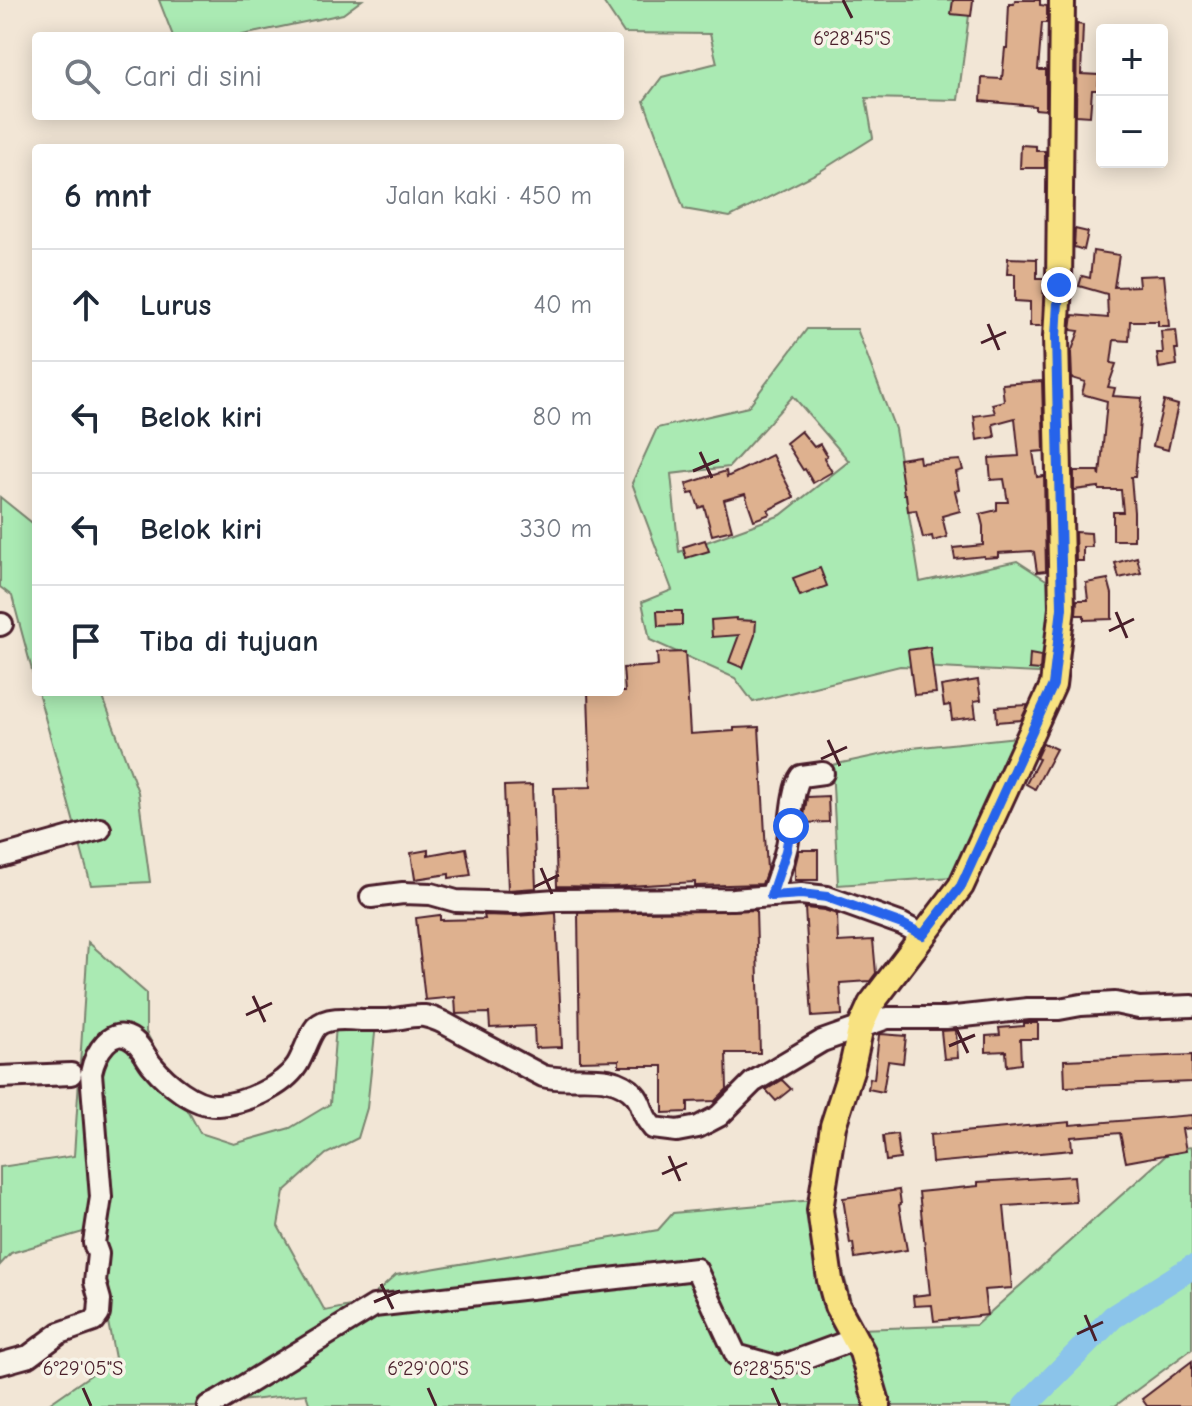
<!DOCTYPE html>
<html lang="id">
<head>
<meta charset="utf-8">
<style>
  body { margin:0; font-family:"Comic Neue",sans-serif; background:#f2f2f3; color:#1f2937 }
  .controls { position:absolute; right:24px; top:24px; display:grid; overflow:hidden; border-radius:8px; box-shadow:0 4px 20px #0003 }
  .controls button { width:72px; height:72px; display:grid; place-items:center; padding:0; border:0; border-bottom:2px solid #e0e1e3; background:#fff; color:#1f2937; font:40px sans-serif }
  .stop { position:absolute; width:24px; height:24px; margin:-18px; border:6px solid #2563eb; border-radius:50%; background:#fff }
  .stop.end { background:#2563eb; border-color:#fff; box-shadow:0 2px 8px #0008 }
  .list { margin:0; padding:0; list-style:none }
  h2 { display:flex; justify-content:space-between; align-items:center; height:104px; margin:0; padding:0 32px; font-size:34px }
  h2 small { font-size:26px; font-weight:400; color:#747a83 }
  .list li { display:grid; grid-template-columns:52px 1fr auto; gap:24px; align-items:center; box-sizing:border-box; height:112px; padding:0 32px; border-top:2px solid #e0e1e3 }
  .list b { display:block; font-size:30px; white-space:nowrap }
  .list em { font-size:26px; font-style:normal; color:#747a83 }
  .icon { flex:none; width:44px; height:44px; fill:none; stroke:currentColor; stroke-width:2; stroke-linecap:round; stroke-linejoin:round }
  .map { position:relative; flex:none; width:1192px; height:1406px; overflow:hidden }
  .search { position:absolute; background:#fff; box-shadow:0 4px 20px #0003; left:32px; top:32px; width:592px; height:88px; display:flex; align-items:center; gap:20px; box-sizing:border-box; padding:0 28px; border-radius:8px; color:#747a83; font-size:30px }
  .panel { position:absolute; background:#fff; box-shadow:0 4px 20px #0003; left:32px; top:144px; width:592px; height:552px; border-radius:8px }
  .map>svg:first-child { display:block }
  .green { fill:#aaeab3; stroke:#7a846f; stroke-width:2; fill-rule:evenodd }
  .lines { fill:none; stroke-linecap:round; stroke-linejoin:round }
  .river { stroke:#8bc4ea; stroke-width:24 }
  .building { fill:#deb18f; stroke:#4a1f2b; stroke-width:2 }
  .minor-casing { stroke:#4a1f2b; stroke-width:26 }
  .major-casing { stroke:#4a1f2b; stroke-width:30 }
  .minor { stroke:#f7f3e8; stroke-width:20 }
  .major { stroke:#f8e281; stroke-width:24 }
  .route { stroke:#2563eb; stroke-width:10 }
  .ticks { fill:none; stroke:#4a1f2b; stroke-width:3 }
  .ticks-label { font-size:20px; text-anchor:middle; fill:#4a1f2b; stroke:#f7f3e8; stroke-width:7; stroke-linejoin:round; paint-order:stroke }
</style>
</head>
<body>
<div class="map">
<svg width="1192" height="1406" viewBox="0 0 1192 1406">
  <rect width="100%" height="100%" fill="#f2e6d6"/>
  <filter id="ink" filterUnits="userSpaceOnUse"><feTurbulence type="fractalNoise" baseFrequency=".0125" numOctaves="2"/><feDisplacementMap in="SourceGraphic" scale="16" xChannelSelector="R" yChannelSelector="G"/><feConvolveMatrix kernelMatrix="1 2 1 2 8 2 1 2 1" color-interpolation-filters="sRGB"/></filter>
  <g filter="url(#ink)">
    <g class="green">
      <polygon points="159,0 362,0 343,14 238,36 173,36"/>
      <polygon points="602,0 971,0 958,100 866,98 873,138 819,172 730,217 684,209 644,101 662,77 717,63 710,34 624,33"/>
      <path d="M807,329H857L895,429L920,582L1017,561L1063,591L1058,674L900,666L753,702L735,678L650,640L642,602L672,590L632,483L657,428L748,407ZM793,396L849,461L781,515L679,552L671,474L729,467Z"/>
      <polygon points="0,497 36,526 36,685 12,596 0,587"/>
      <polygon points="38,692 101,692 138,792 150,882 91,885"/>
      <polygon points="1036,735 967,876 838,885 832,765 912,748"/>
      <polygon points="88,942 146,993 146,1032 200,1133 234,1144 290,1128 330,1104 337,1012 377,1015 367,1108 358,1138 326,1154 284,1192 278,1226 325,1311 365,1303 396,1275 658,1230 673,1213 824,1199 858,1329 976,1325 1173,1149 1192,1147 1192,1349 1115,1406 310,1406 306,1394 193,1406 46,1406 115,1358 90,1230 11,1253 0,1265 0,1167 74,1156"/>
    </g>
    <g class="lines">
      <polyline class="river" points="1025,1406 1113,1317 1192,1267"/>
    </g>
    <g class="building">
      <polygon points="953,0 973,0 971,16 951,14"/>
      <polygon points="1015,0 1040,0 1040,5 1047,6 1047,23 1042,23 1038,70 1046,70 1046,110 1035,109 1035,106 981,101 982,78 1002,79 1005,48 1007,48 1009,4 1014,4"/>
      <polygon points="1077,24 1083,25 1081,74 1099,75 1098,90 1092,90 1090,116 1076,115"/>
      <polygon points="1021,145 1036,146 1036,151 1045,151 1045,168 1020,168"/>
      <polygon points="1075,229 1088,232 1084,250 1074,247"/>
      <polygon points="1093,251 1119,255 1114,287 1139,286 1138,276 1164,275 1169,326 1158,326 1158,321 1130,321 1129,341 1114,340 1111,363 1116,364 1108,387 1115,388 1113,396 1142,398 1135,477 1131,477 1134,512 1134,540 1113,540 1113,512 1123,512 1121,490 1099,490 1099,487 1074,490 1074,471 1099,471 1100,476 1107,401 1082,394 1085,382 1072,378 1071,353 1079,331 1071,330 1073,315 1108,318 1107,294 1079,286 1082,276 1090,278"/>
      <polygon points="1008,258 1037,259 1037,278 1044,278 1042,326 1030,326 1030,302 1015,301 1015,274 1007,274"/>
      <polygon points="1176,330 1178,349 1175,349 1177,365 1159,368 1157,353 1163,353 1161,331"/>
      <polygon points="1042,381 1044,451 1033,452 1037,477 1044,476 1046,571 1037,572 1034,552 1032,551 998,553 998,557 984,558 984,556 955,559 953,548 983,545 983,526 980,514 997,510 997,502 1008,502 1004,479 991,480 989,458 1019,456 1015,418 993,424 995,437 977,440 974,416 995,413 992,404 1004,401 1002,384"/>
      <polygon points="1164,401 1178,405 1168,450 1153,446"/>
      <polygon points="801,431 814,447 820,444 827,456 824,458 832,472 813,483 805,469 803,470 786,443"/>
      <polygon points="772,455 794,497 768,510 770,514 754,520 745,494 724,500 732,530 712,535 704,506 699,508 694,493 689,494 686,484 726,471 727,477"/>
      <polygon points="919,456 920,463 960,460 963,470 956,472 959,490 955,491 960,511 942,516 947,537 933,541 932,536 923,538 916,510 908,511 906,494 904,494 899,459"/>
      <polygon points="1075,532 1091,533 1092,547 1083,547 1083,561 1076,561"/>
      <polygon points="705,540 709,551 686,558 683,547"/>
      <polygon points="1137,557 1141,573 1119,578 1115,563"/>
      <polygon points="820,568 827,586 800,596 793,578"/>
      <polygon points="1108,579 1112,594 1112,619 1084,620 1084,615 1076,615 1077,600 1088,600 1086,583"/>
      <polygon points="657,611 682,611 682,625 658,626"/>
      <polygon points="736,618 736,620 756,621 755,635 743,668 729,662 739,635 712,637 711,620"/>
      <polygon points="930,647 936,693 914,695 908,650"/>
      <polygon points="685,652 690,734 734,731 734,728 759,727 767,870 762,884 695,886 695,882 611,887 557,886 554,788 591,787 588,692 625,692 623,668 658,666 657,653"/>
      <polygon points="1030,654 1041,656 1040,670 1029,669"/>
      <polygon points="978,680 981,700 974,701 976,717 952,720 950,705 944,706 941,686"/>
      <polygon points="1028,705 1021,720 997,722 996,707"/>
      <polygon points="1043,743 1056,749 1035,789 1026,784 1039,759 1036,758"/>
      <polygon points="532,785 536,888 508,890 504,786"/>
      <polygon points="828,796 829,822 803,823 807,797"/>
      <polygon points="466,848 471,875 449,878 449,874 415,879 411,853 428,850 428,855"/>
      <polygon points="799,850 818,850 818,880 795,880 795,866"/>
      <polygon points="805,908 824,910 837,914 838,942 873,940 876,973 870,981 840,983 842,1015 812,1017"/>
      <polygon points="756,910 760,1053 726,1053 727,1089 715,1101 688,1102 688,1112 663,1113 663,1066 619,1066 619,1060 580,1061 578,913"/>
      <polygon points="556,913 562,1047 535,1048 534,1026 490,1028 489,1013 456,1014 455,997 425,1000 416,918 440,915 440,920 485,919 484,915 516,916"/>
      <polygon points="1024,1023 1038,1023 1038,1039 1020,1039 1021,1064 1007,1066 1006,1051 986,1052 986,1036 1000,1035 999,1028 1024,1026"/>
      <polygon points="956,1030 958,1058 944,1059 941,1031"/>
      <polygon points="881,1034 906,1036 903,1063 888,1061 883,1092 868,1089 870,1078 874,1079 879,1035"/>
      <polygon points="1192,1055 1192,1082 1065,1087 1064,1060"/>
      <polygon points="782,1080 791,1089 776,1101 766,1090"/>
      <polygon points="1192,1115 1192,1128 1182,1129 1186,1151 1126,1162 1120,1133 1071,1137 1072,1150 932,1163 930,1135 1070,1122 1070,1125"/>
      <polygon points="897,1134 900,1159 886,1161 883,1136"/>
      <polygon points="1074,1176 1076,1202 1004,1206 1012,1288 984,1290 987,1315 934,1321 932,1305 914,1306 913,1296 930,1294 919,1192 978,1186 978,1182"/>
      <polygon points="899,1190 901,1204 899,1205 907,1250 855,1258 853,1243 850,1244 843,1198"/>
      <polygon points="1192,1361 1192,1406 1147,1406 1142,1399"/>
    </g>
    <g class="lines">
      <g class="minor-casing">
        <g id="minor">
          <polyline points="0,625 2,624"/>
          <polyline points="0,857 100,829"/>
          <path d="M771,896C777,880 783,863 787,846C791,828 791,789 801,776L823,773"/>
          <polyline points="371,897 403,893 431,894 456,901 515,903 556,900 733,899 801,894 827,897 902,924 923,935"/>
          <polyline points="0,1077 71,1074"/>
          <path d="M0,1364L29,1356L60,1333L94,1321L99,1314L100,1300L95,1282L98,1254L94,1243L101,1197L91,1073C95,1054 111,1023 134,1041C142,1047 146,1058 152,1065C166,1082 195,1107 218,1105C243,1104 283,1087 297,1065C304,1054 308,1037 316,1027C327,1016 349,1019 363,1020C371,1020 379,1020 387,1020C399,1019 412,1015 424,1016C439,1018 454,1029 468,1036C493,1049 518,1063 543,1076C572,1084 611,1068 635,1095C641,1101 642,1111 646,1118C648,1122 651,1125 653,1128L677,1131L698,1127L719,1116L753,1082L822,1041L887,1018H946L1028,1009H1059L1081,1005L1115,1003L1139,1008L1192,1006"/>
          <polyline points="208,1406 219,1401 374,1306 696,1269 736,1355 779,1367 855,1339"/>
        </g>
      </g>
      <g class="major-casing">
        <polyline id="major" points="878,1406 862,1352 837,1306 830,1280 820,1210 833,1126 852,1067 861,1026 871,1004 961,886 1053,685 1062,608 1056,337 1059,285 1062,0"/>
      </g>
      <use href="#minor" class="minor"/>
      <use href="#major" class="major"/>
    </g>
  </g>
  <g class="lines" filter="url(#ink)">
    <polyline class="route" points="791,826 786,851 771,896 801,894 827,897 902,924 923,935 961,886 1053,685 1062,608 1056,337 1059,285"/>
  </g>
  <path class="ticks" d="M843,0L852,18M988,324L999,350M981,343L1006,332M700,452L712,478M693,471L719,460M1116,612L1127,638M1109,631L1134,619M828,740L840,766M821,759L847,747M541,868L552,894M534,887L559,875M253,996L265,1022M246,1015L272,1003M956,1028L968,1053M949,1046L975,1035M669,1156L680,1181M662,1174L687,1163M381,1284L393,1309M374,1302L400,1291M1085,1315L1096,1341M1077,1334L1103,1322M83,1388L91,1406M428,1388L436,1406M772,1388L780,1406"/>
  <g class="ticks-label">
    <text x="852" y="45">6°28'45"S</text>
    <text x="83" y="1375">6°29'05"S</text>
    <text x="428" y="1375">6°29'00"S</text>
    <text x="772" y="1375">6°28'55"S</text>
  </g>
</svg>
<div class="controls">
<button>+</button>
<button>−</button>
</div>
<div class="stop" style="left:791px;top:826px"></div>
<div class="stop end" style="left:1059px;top:285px"></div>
<div class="search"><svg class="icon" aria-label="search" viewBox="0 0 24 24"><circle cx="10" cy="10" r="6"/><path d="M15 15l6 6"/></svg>Cari di sini</div>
<section class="panel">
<h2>6 mnt<small>Jalan kaki · 450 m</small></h2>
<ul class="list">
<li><svg class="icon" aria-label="ahead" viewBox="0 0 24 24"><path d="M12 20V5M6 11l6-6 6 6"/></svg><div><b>Lurus</b></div><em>40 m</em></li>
<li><svg class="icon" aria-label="left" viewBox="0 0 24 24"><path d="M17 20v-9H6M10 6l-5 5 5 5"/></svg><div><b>Belok kiri</b></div><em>80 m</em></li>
<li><svg class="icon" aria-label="left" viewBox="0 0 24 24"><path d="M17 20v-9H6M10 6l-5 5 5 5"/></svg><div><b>Belok kiri</b></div><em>330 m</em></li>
<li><svg class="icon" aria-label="arrive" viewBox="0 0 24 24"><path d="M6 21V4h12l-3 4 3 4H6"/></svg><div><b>Tiba di tujuan</b></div></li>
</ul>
</section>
</div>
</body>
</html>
